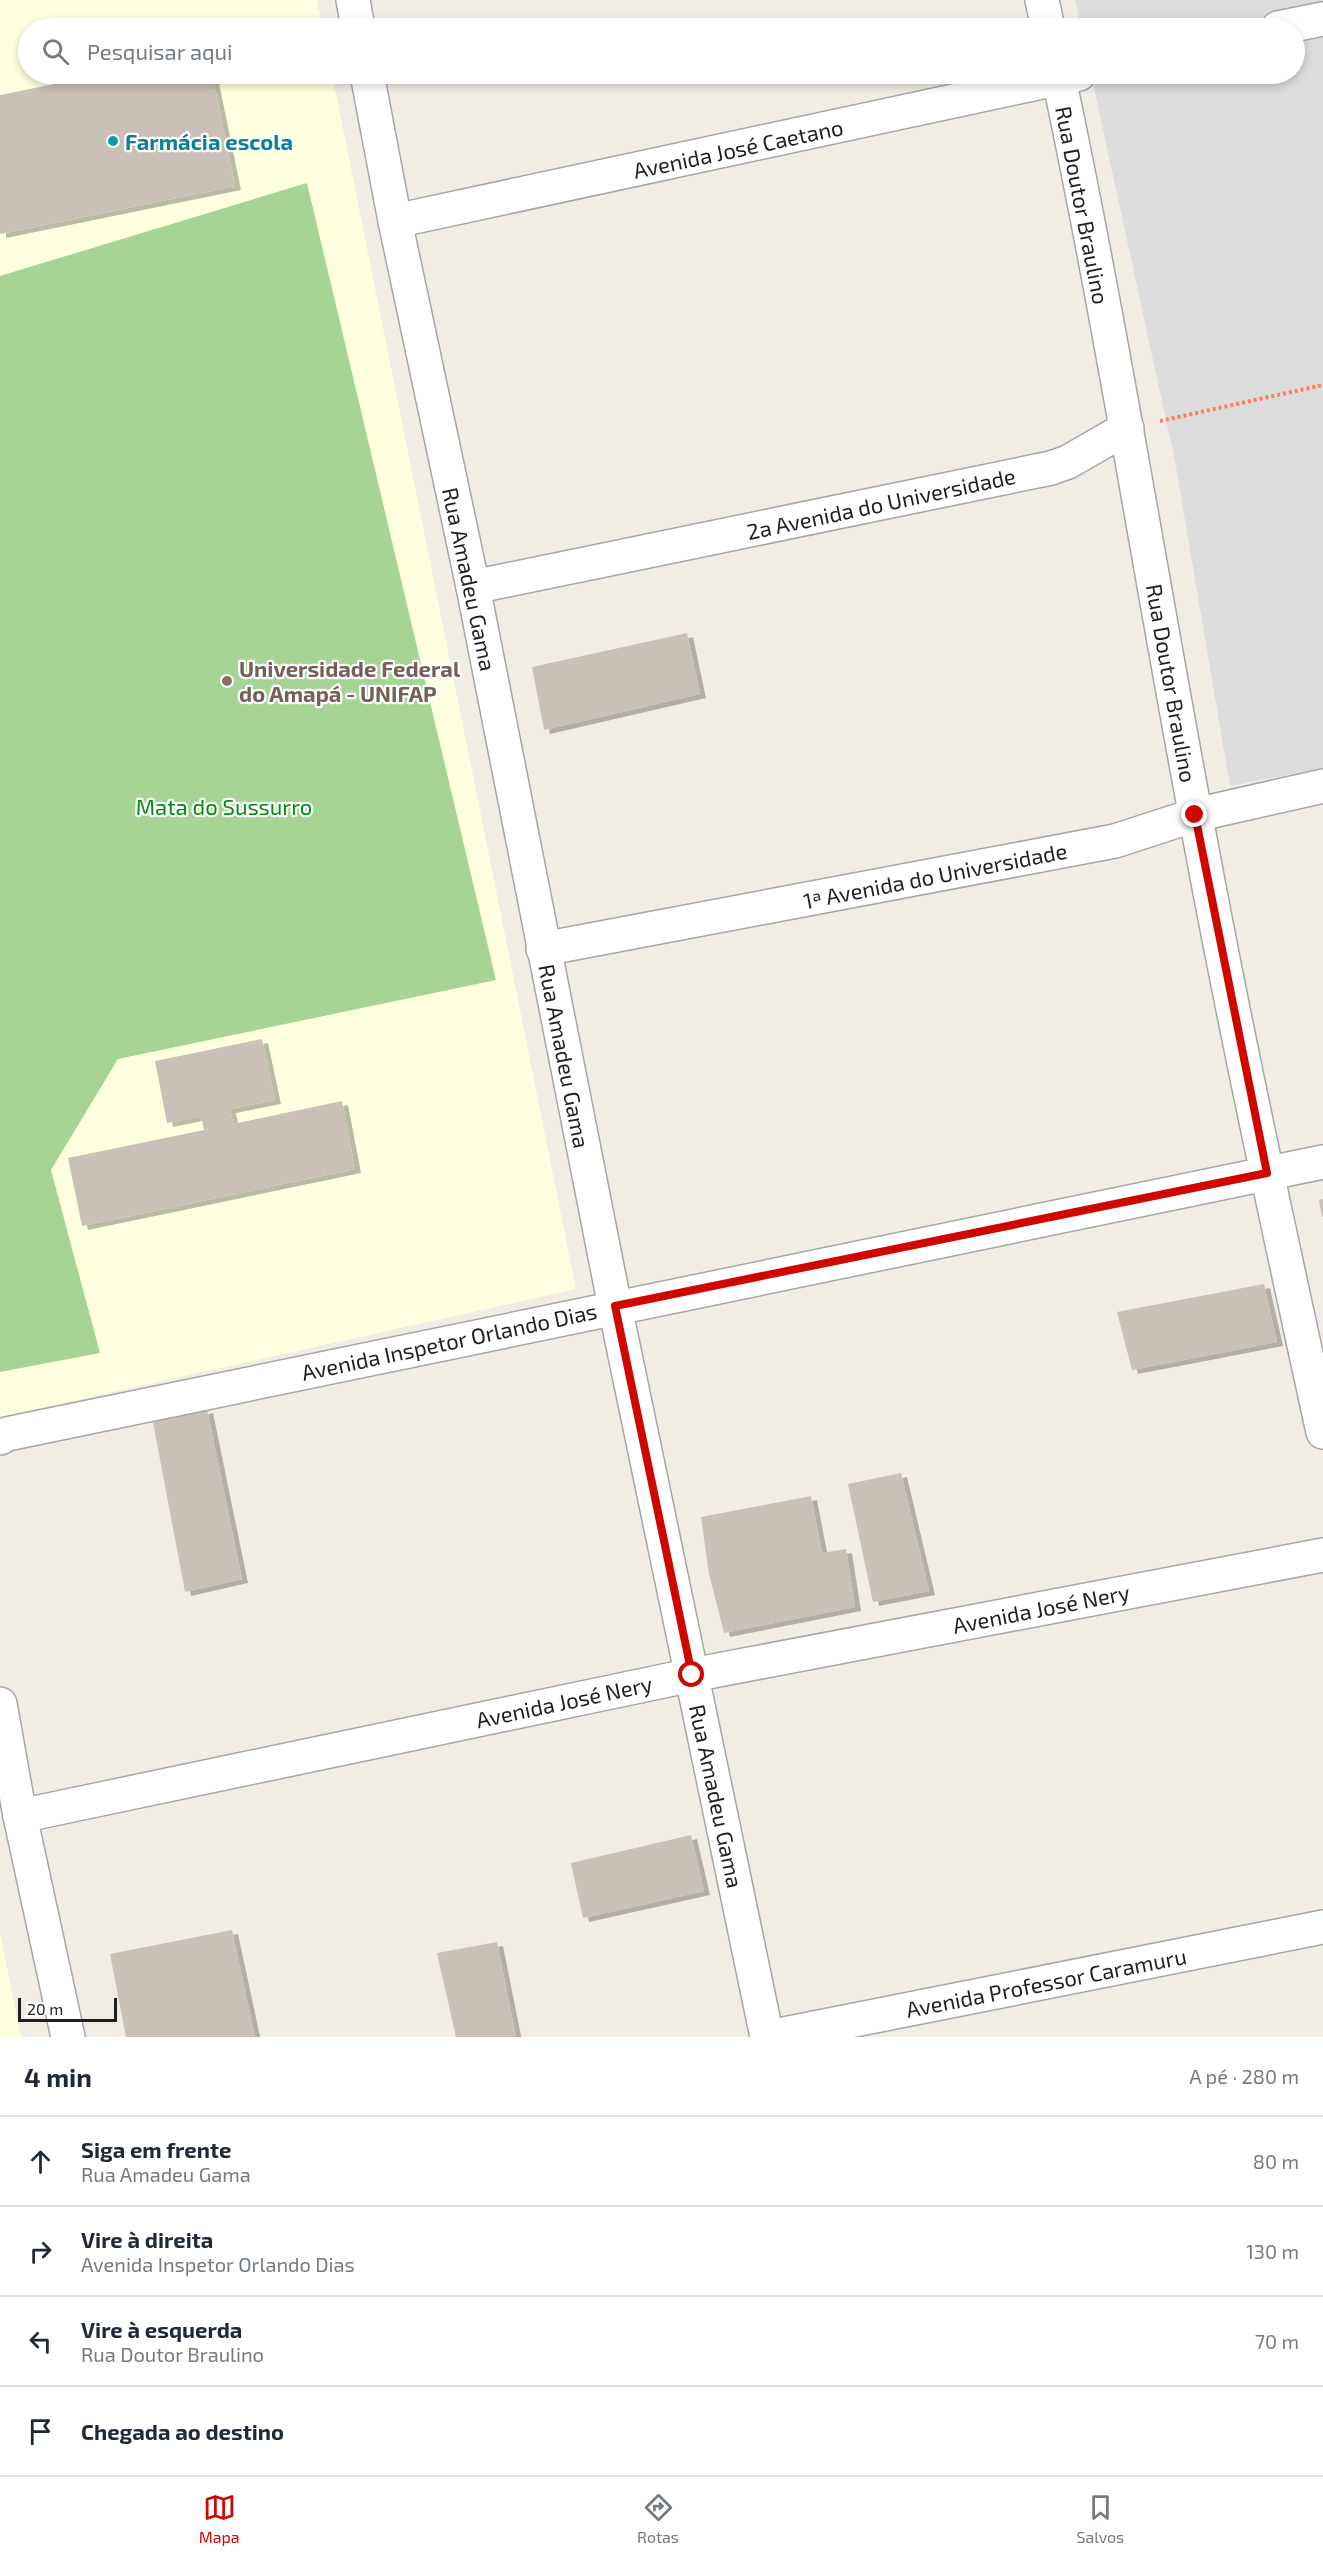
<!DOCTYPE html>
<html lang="pt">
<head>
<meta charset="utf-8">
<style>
  body { margin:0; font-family:"Exo 2",sans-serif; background:#f6f6f7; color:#1f2937 }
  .scale { position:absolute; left:18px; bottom:15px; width:99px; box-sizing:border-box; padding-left:6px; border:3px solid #1f1f1f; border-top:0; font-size:16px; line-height:21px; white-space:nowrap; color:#1f1f1f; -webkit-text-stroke:4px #fff; paint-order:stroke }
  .stop { position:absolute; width:18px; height:18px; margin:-14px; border:4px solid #ce0700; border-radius:50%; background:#fff }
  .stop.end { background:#ce0700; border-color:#fff; box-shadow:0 2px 6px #0008 }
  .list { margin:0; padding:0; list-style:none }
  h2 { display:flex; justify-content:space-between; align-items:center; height:78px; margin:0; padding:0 24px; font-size:26px }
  h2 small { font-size:20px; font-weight:400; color:#747a83 }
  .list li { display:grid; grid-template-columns:39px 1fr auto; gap:18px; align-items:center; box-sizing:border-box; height:90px; padding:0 24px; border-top:2px solid #e0e1e3 }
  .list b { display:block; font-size:22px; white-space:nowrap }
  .list p { margin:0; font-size:20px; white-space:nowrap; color:#747a83 }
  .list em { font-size:20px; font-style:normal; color:#747a83 }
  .icon { flex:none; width:33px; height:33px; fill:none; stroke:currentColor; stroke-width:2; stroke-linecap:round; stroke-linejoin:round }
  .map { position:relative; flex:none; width:1323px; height:2037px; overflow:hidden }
  .search { position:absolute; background:#fff; box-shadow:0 3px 9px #0003; left:18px; right:18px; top:18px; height:66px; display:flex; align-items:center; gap:15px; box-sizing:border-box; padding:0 21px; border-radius:33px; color:#747a83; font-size:22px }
  .sheet { height:438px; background:#fff }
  nav { display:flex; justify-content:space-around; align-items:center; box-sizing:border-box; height:84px; border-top:2px solid #e0e1e3; background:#fff; font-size:16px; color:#747a83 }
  nav a { display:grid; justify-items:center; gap:3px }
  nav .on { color:#ce0700 }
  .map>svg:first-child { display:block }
  .residential { fill:#dddcdc }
  .education { fill:#feffdf }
  .forest { fill:#a6d495 }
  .building { fill:#c9c0b7; filter:url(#shadow) }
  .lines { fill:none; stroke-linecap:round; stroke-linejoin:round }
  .minor-casing { stroke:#a6a6a6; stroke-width:36 }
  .path { stroke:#ff7c67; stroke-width:4; stroke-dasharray:3 3; stroke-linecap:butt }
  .minor { stroke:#fff; stroke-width:33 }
  .route { stroke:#ce0700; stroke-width:8 }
  .culture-dot { fill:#0f9aa8; stroke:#fff; stroke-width:2 }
  .education-dot { fill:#8d6e63; stroke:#fff; stroke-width:2 }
  .labels { text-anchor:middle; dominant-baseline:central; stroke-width:4.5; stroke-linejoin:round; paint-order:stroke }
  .culture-label { font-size:22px; font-weight:bold; fill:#0d838f; stroke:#fff; text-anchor:start }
  .street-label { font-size:22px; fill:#1f1f1f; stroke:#fff }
  .education-label { font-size:22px; font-weight:bold; fill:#785e54; stroke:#fff; text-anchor:start }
  .park-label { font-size:22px; fill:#018911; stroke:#fff }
</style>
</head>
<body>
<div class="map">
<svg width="1323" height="2037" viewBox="0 0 1323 2037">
  <defs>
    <filter id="shadow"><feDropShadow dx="6" dy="4" stdDeviation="0" flood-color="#0004"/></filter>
  </defs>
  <rect width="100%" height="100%" fill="#f1ede5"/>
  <polygon class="residential" points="1075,0 1323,0 1323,768 1230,786 1175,461 1091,74 1294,74 1294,28 1081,28"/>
  <g class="education">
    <polygon points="0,0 317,0 323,28 28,28 28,74 332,74 576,1289 0,1417"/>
    <polygon points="0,1933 21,2037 0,2037"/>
  </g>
  <polygon class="forest" points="307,183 496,980 118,1059 51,1170 100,1353 0,1372 0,276"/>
  <g class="building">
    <polygon points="104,74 212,74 235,186 0,234 0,95"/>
    <polygon points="687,633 700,694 544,730 532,667"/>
    <polygon points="262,1039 275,1100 230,1109 233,1124 342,1101 355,1169 82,1226 68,1158 204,1130 201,1116 167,1123 155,1061"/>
    <polygon points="1323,1199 1323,1217 1322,1217 1319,1200"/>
    <polygon points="1264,1284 1277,1342 1132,1370 1117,1312"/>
    <polygon points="207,1409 242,1579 185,1592 153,1422"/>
    <polygon points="901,1473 929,1591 873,1602 848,1484"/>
    <polygon points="811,1496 822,1553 846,1549 855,1607 724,1633 709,1574 701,1517"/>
    <polygon points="691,1835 704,1891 583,1918 571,1863"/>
    <polygon points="232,1930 255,2037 126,2037 110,1954"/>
    <polygon points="497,1942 516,2037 456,2037 437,1953"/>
  </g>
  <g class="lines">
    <g class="minor-casing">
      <g id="minor">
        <polyline points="353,0 358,28"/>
        <polyline points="1042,0 1048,28"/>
        <polyline points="1278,28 1323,19"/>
        <polyline points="367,74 395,221 473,587 615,1307 767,2037"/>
        <path d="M1058,74C1110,319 1149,566 1195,812C1233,1020 1278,1226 1323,1432"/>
        <polyline points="395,221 1079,74"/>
        <polyline points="473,587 1051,468 1068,462 1127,428"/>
        <polyline points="543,949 1115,841 1195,815 1323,786"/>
        <polyline points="0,1438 7,1434 1323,1162"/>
        <polyline points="0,1704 20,1816 68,2037"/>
        <polyline points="20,1816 692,1675 1323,1555"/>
        <polyline points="769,2037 1323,1927"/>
      </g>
    </g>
    <polyline class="path" points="1160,421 1323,385"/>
    <use href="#minor" class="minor"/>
  </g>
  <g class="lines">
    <polyline class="route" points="692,1675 615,1306 1267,1173 1195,815"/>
  </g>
  <circle class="culture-dot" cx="113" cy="141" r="6"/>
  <circle class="education-dot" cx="227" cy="681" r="6"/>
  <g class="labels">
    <g class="culture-label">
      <text x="125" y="141">Farmácia escola</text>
    </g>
    <g class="street-label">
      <text transform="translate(738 148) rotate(-12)">Avenida José Caetano</text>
      <text transform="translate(1083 205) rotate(79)">Rua Doutor Braulino</text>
      <text transform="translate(881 503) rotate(-12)">2a Avenida do Universidade</text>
      <text transform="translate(470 579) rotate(78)">Rua Amadeu Gama</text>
      <text transform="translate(1172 683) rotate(80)">Rua Doutor Braulino</text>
      <text transform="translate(935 875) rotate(-11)">1ª Avenida do Universidade</text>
      <text transform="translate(565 1056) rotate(79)">Rua Amadeu Gama</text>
      <text transform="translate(449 1341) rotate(-12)">Avenida Inspetor Orlando Dias</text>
      <text transform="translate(1041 1608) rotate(-11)">Avenida José Nery</text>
      <text transform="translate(564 1701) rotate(-12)">Avenida José Nery</text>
      <text transform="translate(717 1796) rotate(78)">Rua Amadeu Gama</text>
      <text transform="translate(1046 1982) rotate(-11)">Avenida Professor Caramuru</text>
    </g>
    <g class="education-label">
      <text x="239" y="668">Universidade Federal<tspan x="239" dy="25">do Amapá - UNIFAP</tspan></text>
    </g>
    <g class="park-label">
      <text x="224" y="806">Mata do Sussurro</text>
    </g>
  </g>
</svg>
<div class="scale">20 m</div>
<div class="stop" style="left:692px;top:1675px"></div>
<div class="stop end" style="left:1195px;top:815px"></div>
<div class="search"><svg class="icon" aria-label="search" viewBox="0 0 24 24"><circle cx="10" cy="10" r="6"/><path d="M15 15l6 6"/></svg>Pesquisar aqui</div>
</div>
<section class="sheet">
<h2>4 min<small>A pé · 280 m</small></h2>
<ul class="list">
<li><svg class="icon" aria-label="ahead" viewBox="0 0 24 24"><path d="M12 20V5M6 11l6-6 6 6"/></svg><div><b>Siga em frente</b><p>Rua Amadeu Gama</p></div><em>80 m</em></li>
<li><svg class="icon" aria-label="right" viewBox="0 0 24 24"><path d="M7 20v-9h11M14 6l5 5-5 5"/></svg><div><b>Vire à direita</b><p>Avenida Inspetor Orlando Dias</p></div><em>130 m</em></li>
<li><svg class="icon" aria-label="left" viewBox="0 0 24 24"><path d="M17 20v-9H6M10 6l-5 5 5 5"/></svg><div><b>Vire à esquerda</b><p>Rua Doutor Braulino</p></div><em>70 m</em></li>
<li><svg class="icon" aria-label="arrive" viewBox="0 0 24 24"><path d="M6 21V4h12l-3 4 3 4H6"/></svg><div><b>Chegada ao destino</b></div></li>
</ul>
</section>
<nav>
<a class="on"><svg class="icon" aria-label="map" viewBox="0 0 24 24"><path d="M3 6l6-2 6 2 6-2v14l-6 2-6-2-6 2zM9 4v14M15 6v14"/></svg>Mapa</a>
<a><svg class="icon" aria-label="directions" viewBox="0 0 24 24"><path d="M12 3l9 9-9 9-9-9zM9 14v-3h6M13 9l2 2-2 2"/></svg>Rotas</a>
<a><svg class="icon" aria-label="saved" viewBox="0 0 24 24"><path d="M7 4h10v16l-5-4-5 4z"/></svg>Salvos</a>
</nav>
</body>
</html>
